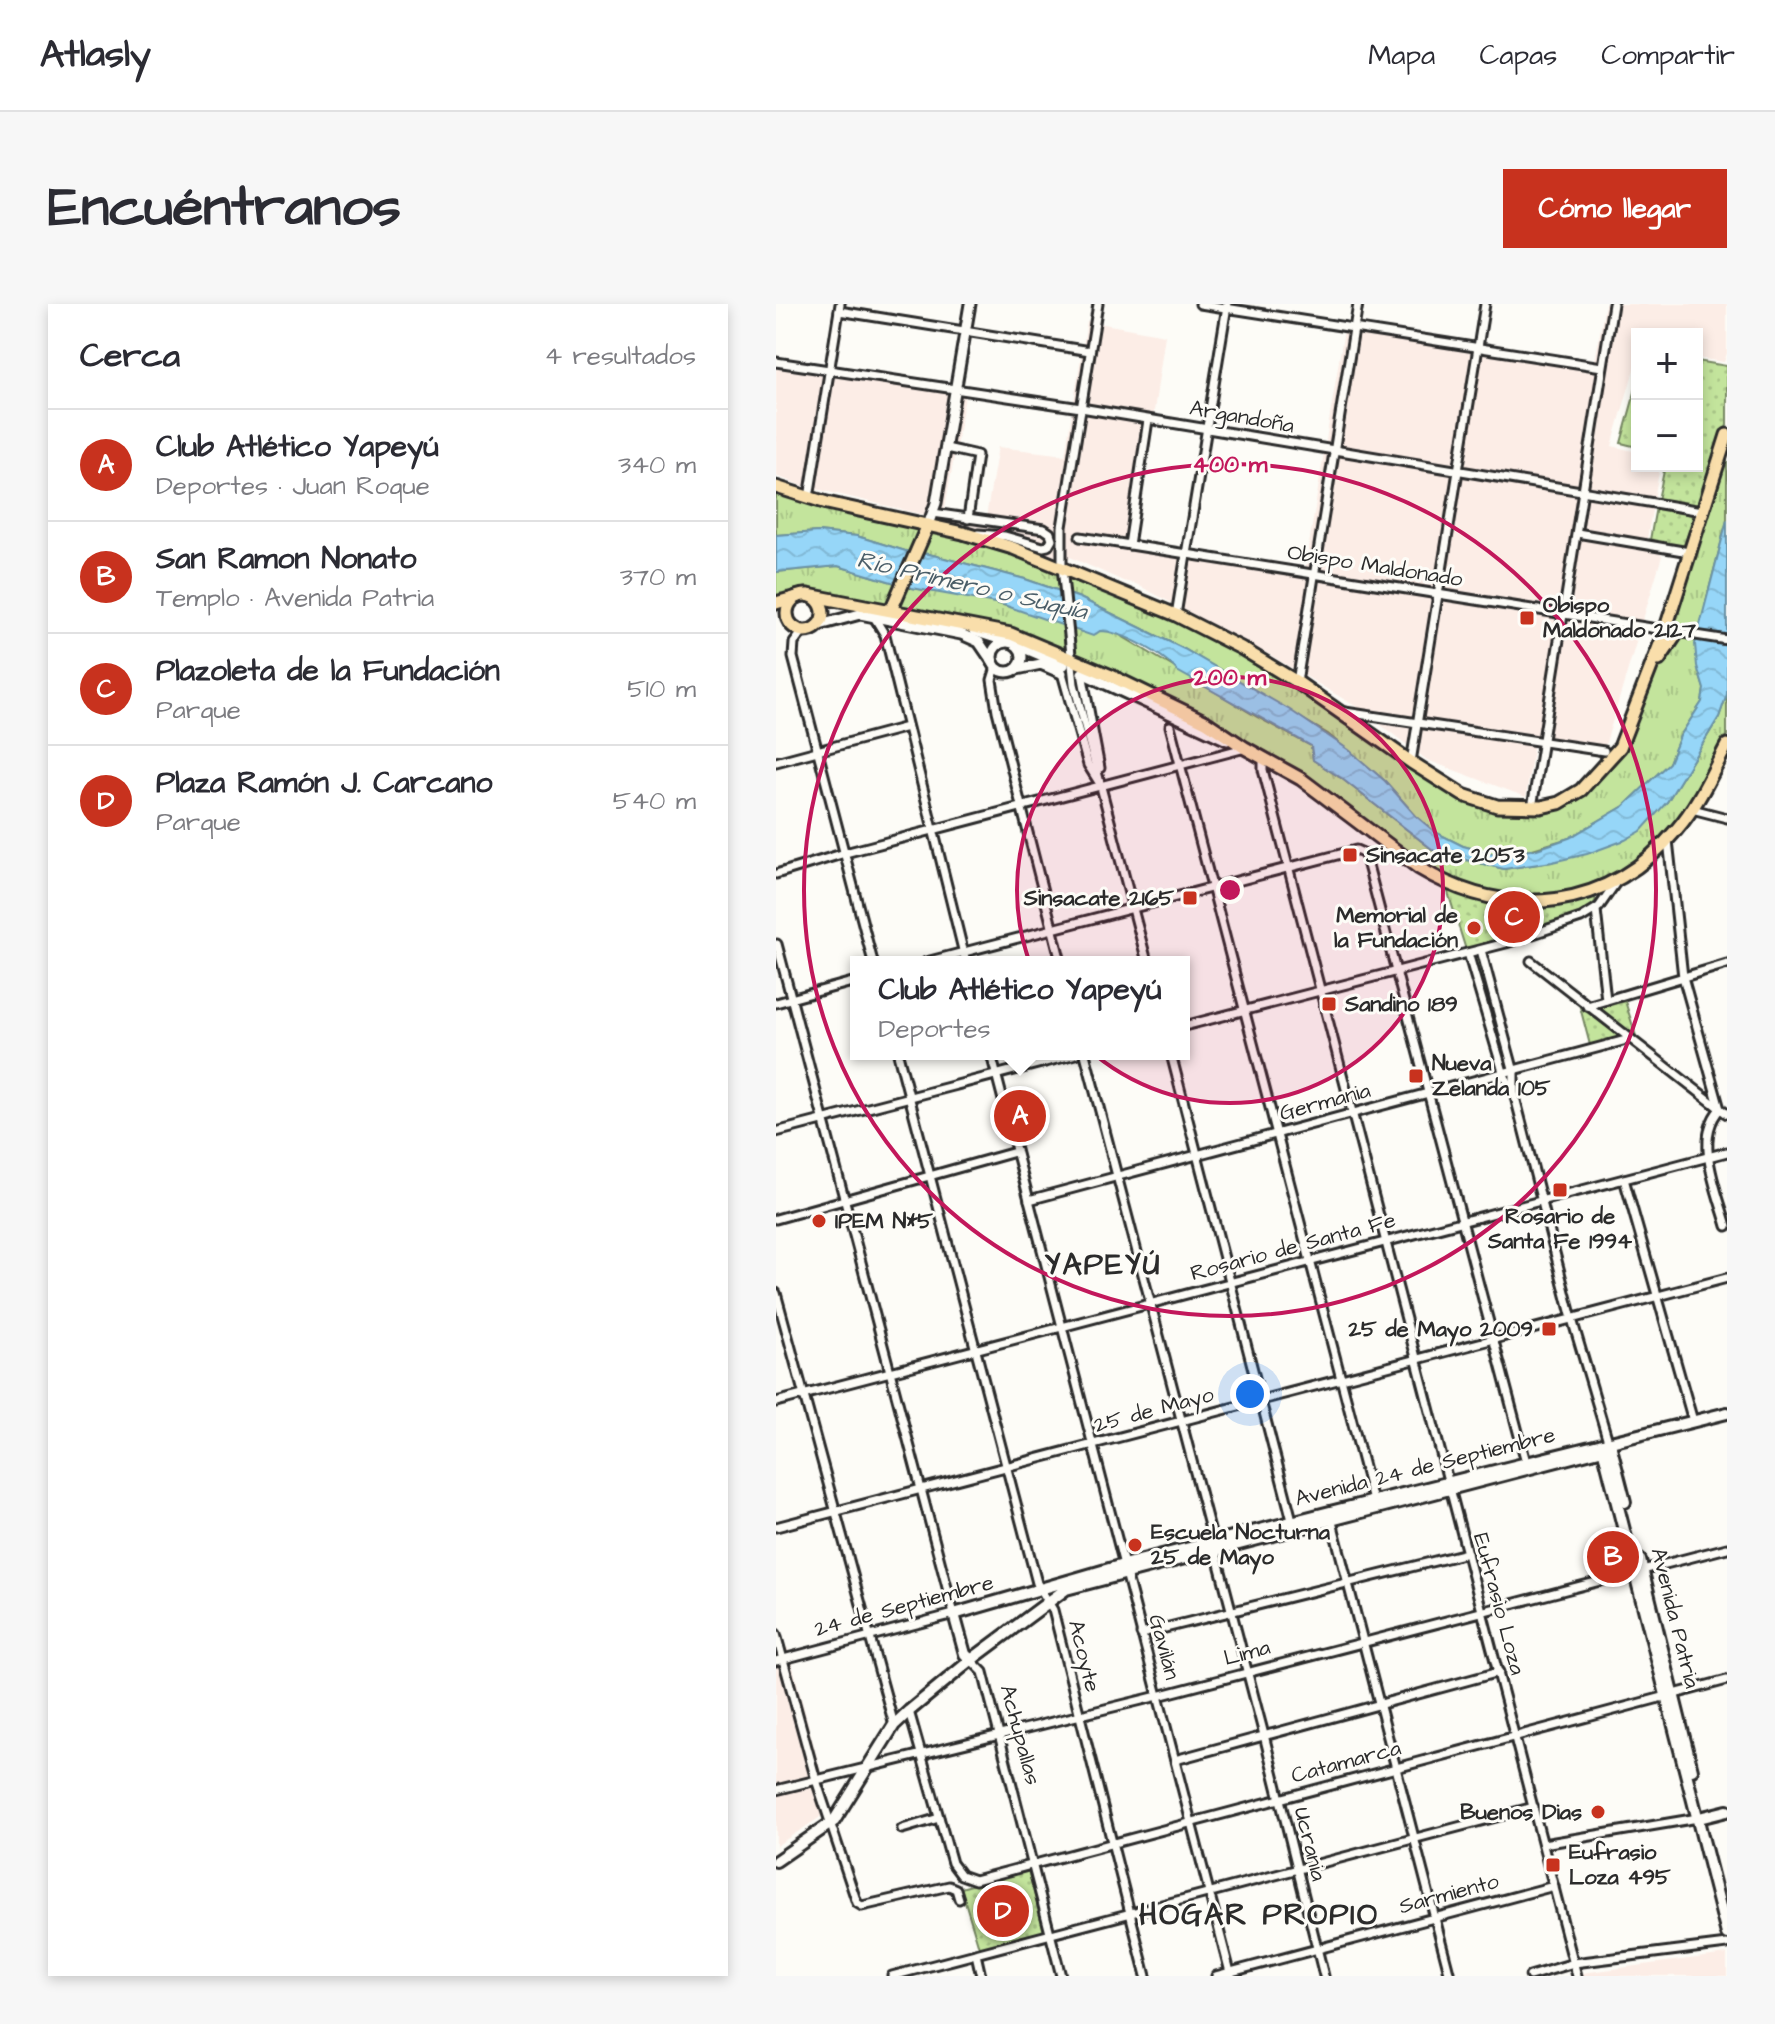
<!DOCTYPE html>
<html lang="es">
<head>
<meta charset="utf-8">
<style>
  body { margin:0; font-family:"Architects Daughter",sans-serif; background:#f7f7f7; color:#2b2b33 }
  .controls { position:absolute; right:24px; top:24px; display:grid; overflow:hidden; border-radius:0px; box-shadow:0 4px 12px #0003 }
  .controls button { width:72px; height:72px; display:grid; place-items:center; padding:0; border:0; border-bottom:2px solid #e1e1e2; background:#fff; color:#2b2b33; font:40px sans-serif }
  .you { position:absolute; left:474px; top:1090px; width:28px; height:28px; margin:-20px; border:6px solid #fff; border-radius:50%; background:#1a73e8; box-shadow:0 0 0 12px #1a73e833 }
  .badge { display:grid; place-items:center; width:52px; height:52px; border-radius:50%; background:#c8321e; color:#fff; font-size:26px; font-weight:700 }
  .pin { position:absolute; translate:-50% -50%; border:4px solid #fff; box-shadow:0 2px 8px #0006 }
  .popup { position:absolute; left:74px; top:652px; width:340px; height:104px; box-sizing:border-box; display:grid; place-content:center; border-radius:0px; background:#fff; filter:drop-shadow(0 2px 6px #0005); font-size:26px; white-space:nowrap; color:#7c7c81 }
  .popup b { font-size:30px; color:#2b2b33 }
  .popup::after { content:''; position:absolute; left:50%; top:100%; margin-left:-16px; border:16px solid transparent; border-top-color:#fff }
  .list { margin:0; padding:0; list-style:none }
  h2 { display:flex; justify-content:space-between; align-items:center; height:104px; margin:0; padding:0 32px; font-size:34px }
  h2 small { font-size:26px; font-weight:400; color:#7c7c81 }
  .list li { display:grid; grid-template-columns:52px 1fr auto; gap:24px; align-items:center; box-sizing:border-box; height:112px; padding:0 32px; border-top:2px solid #e1e1e2 }
  .list b { display:block; font-size:30px; white-space:nowrap }
  .list p { margin:0; font-size:26px; white-space:nowrap; color:#7c7c81 }
  .list em { font-size:26px; font-style:normal; color:#7c7c81 }
  .map { position:relative; flex:none; width:951px; height:1672px; overflow:hidden; border-radius:0px }
  header { display:flex; align-items:center; gap:48px; box-sizing:border-box; height:112px; padding:0 40px; background:#fff; border-bottom:2px solid #e1e1e2 }
  header strong { font-size:38px }
  nav { display:flex; gap:44px; margin-inline-start:auto; font-size:28px }
  .intro { display:flex; align-items:center; justify-content:space-between; box-sizing:border-box; height:192px; padding:0 48px }
  h1 { margin:0; font-size:56px }
  .button { padding:20px 36px; border-radius:0px; background:#c8321e; color:#fff; font-size:28px; font-weight:700 }
  main { display:flex; gap:48px; padding:0 48px }
  aside { flex:1; background:#fff; border-radius:0px; box-shadow:0 4px 12px #0003 }
  .map>svg:first-child { display:block }
  .built { fill:#fcede6 }
  .grass { fill:url(#grass-tufts); stroke:#778864; stroke-width:2 }
  .park { fill:url(#park-dots); stroke:#778864; stroke-width:2 }
  .water { fill:url(#water-waves); stroke:#6b92a6; stroke-width:2 }
  .lines { fill:none; stroke-linecap:round; stroke-linejoin:round }
  .minor-casing { stroke:#2b2b2b; stroke-width:13 }
  .tertiary-casing { stroke:#2b2b2b; stroke-width:15 }
  .secondary-casing { stroke:#2b2b2b; stroke-width:16 }
  .primary-casing { stroke:#2b2b2b; stroke-width:17 }
  .minor { stroke:#fdfcf7; stroke-width:7 }
  .tertiary { stroke:#fdfcf7; stroke-width:9 }
  .secondary { stroke:#fdfcf7; stroke-width:10 }
  .primary { stroke:#f9deab; stroke-width:11 }
  .ring { fill:none; stroke:#c2185b; stroke-width:4 }
  .poi-dot { fill:#c8321e; stroke:#fdfcf7; stroke-width:3 }
  .labels { text-anchor:middle; dominant-baseline:central; stroke-width:6; stroke-linejoin:round; paint-order:stroke }
  .street-label { font-size:22px; fill:#2b2b2b; stroke:#fdfcf7 }
  .poi-label { font-size:22px; font-weight:bold; fill:#2b2b2b; stroke:#fdfcf7; text-anchor:start }
  .water-label { font-size:24px; font-style:italic; fill:#4b5e68; stroke:#fdfcf7 }
  .district-label { font-size:30px; font-weight:bold; letter-spacing:2px; fill:#2b2b2b; stroke:#fdfcf7 }
  .centre { fill:#c2185b; stroke:#fdfcf7; stroke-width:4 }
  .ring-label { font-size:24px; text-anchor:middle; font-weight:bold; fill:#c2185b; stroke:#fdfcf7; stroke-width:6; stroke-linejoin:round; paint-order:stroke }
</style>
</head>
<body>
<header>
<strong>Atlasly</strong>
<nav><a>Mapa</a><a>Capas</a><a>Compartir</a></nav>
</header>
<div class="intro"><h1>Encuéntranos</h1><a class="button">Cómo llegar</a></div>
<main>
<aside>
<h2>Cerca<small>4 resultados</small></h2>
<ul class="list">
<li><span class="badge">A</span><div><b>Club Atlético Yapeyú</b><p>Deportes · Juan Roque</p></div><em>340 m</em></li>
<li><span class="badge">B</span><div><b>San Ramon Nonato</b><p>Templo · Avenida Patria</p></div><em>370 m</em></li>
<li><span class="badge">C</span><div><b>Plazoleta de la Fundación</b><p>Parque</p></div><em>510 m</em></li>
<li><span class="badge">D</span><div><b>Plaza Ramón J. Carcano</b><p>Parque</p></div><em>540 m</em></li>
</ul>
</aside>
<div class="map">
<svg width="951" height="1672" viewBox="0 0 951 1672">
  <defs>
    <pattern id="grass-tufts" width="24" height="20" patternUnits="userSpaceOnUse" patternTransform="scale(2)"><rect width="24" height="20" fill="#c3e49c"/><path d="M3 7l-1-3M5 7V3M7 7l1-3M15 17l-1-3M17 17v-4M19 17l1-3" fill="none" stroke="#a8c487"/></pattern>
    <pattern id="park-dots" width="8" height="8" patternUnits="userSpaceOnUse" patternTransform="scale(2)"><rect width="8" height="8" fill="#c3e49c"/><path d="M2 2h.1M6 6h.1" fill="none" stroke="#a8c487" stroke-width="1.8" stroke-linecap="round"/></pattern>
    <pattern id="water-waves" width="16" height="10" patternUnits="userSpaceOnUse" patternTransform="scale(2)"><rect width="16" height="10" fill="#96d6f8"/><path d="M0 5q4-4 8 0t8 0" fill="none" stroke="#81b8d5"/></pattern>
  </defs>
  <rect width="100%" height="100%" fill="#fdfcf7"/>
  <filter id="ink" filterUnits="userSpaceOnUse"><feTurbulence type="fractalNoise" baseFrequency=".0125" numOctaves="2"/><feDisplacementMap in="SourceGraphic" scale="16" xChannelSelector="R" yChannelSelector="G"/><feConvolveMatrix kernelMatrix="1 2 1 2 8 2 1 2 1" color-interpolation-filters="sRGB"/></filter>
  <g filter="url(#ink)">
    <g class="built">
      <polygon points="829,0 951,0 951,49 948,58 921,54 921,30 861,30 861,55 836,142 861,148 861,162 884,162 871,235 886,252 829,442 759,431 750,493 651,456 581,403 494,351 360,280 347,277 294,253 286,263 153,212 24,181 0,172 0,52 191,81 169,204 210,213 222,143 289,151 311,17 389,31 359,238 529,265 568,26 817,68"/>
      <polygon points="12,1344 54,1503 43,1514 0,1542 0,1347"/>
      <polygon points="951,1650 951,1672 807,1672 806,1669"/>
    </g>
    <g class="grass">
      <polygon points="951,131 951,216 930,297 924,372 928,385 926,398 904,432 893,459 848,502 793,534 740,550 721,551 687,542 659,528 640,512 609,477 552,430 408,345 304,294 249,275 153,250 136,249 81,232 42,228 0,231 0,183 237,244 465,344 700,496 783,499 844,443"/>
      <polygon points="62,262 136,284 200,294 324,327 337,327 481,413 535,442 537,456 565,474 661,549 728,565 776,558 891,498 943,413 951,390 951,441 916,505 841,577 760,597 684,586 517,470 235,330 36,293 21,293 0,299 0,268"/>
    </g>
    <g class="park">
      <polygon points="921,57 951,62 951,121 921,202 882,196 889,162 921,162"/>
      <polygon points="861,81 861,143 845,139"/>
      <polygon points="880,203 920,210 907,243 874,236"/>
      <path d="M670,582L698,593L816,591L820,596C810,618 716,639 690,646Z"/>
      <polygon points="702,651 737,766 731,768 696,652"/>
      <polygon points="849,697 860,732 820,705"/>
      <polygon points="804,703 845,733 814,741"/>
      <polygon points="252,1565 269,1631 204,1647 185,1584"/>
    </g>
    <path class="water" d="M951,216V390L943,413L891,498L865,527L849,536L811,550L776,558L728,565L661,549L565,474L537,456L535,442L401,367C388,350 345,327 324,327L317,332L225,300L136,284L62,262L0,268V231L42,228L81,232L136,249L153,250L249,275L304,294L408,345L514,406L573,446L609,477L640,512L659,528L687,542L721,551L761,545L793,534L848,502L893,459L904,432L926,398L928,385L921,362L919,340Z"/>
    <g class="lines">
      <g class="minor-casing">
        <g id="minor">
          <polyline points="322,0 286,223 286,263 298,380 371,658"/>
          <polyline points="424,0 826,63"/>
          <polyline points="63,7 314,47"/>
          <polyline points="0,58 305,104 926,207"/>
          <polyline points="170,144 201,151 192,215"/>
          <polyline points="33,194 64,0"/>
          <polyline points="157,209 268,225 274,229 276,235 272,242 267,243 229,232 202,230"/>
          <polyline points="801,229 913,248"/>
          <polyline points="304,233 951,336"/>
          <polyline points="353,241 372,116"/>
          <polyline points="400,311 451,2"/>
          <polyline points="98,313 109,331 190,658"/>
          <polyline points="28,326 18,339 17,353 97,658"/>
          <polyline points="220,363 216,376 221,407 285,658"/>
          <polyline points="286,369 312,461 322,477"/>
          <polyline points="306,369 324,464"/>
          <polyline points="521,378 582,0"/>
          <polyline points="569,408 828,447"/>
          <polyline points="394,422 597,1197"/>
          <polyline points="487,454 487,466 801,1672"/>
          <polyline points="0,458 131,423"/>
          <polyline points="635,458 709,0"/>
          <polyline points="756,504 837,0"/>
          <polyline points="916,505 951,514"/>
          <polyline points="892,536 907,673 944,805"/>
          <polyline points="0,570 69,549 469,444"/>
          <polyline points="820,606 830,696"/>
          <polyline points="705,646 738,768 738,789 796,1015 832,1137"/>
          <polyline points="692,649 728,771 737,787"/>
          <polyline points="755,657 951,810"/>
          <polyline points="150,658 580,546 589,550 750,1158"/>
          <polyline points="0,699 80,677"/>
          <polyline points="811,702 951,660"/>
          <polyline points="408,722 730,639 805,614 823,603 841,577"/>
          <polyline points="122,750 261,1279 277,1306 370,1672"/>
          <polyline points="215,750 455,1672"/>
          <polyline points="309,750 488,1431 548,1672"/>
          <polyline points="395,750 517,1220"/>
          <path d="M944,805C917,834 942,889 951,922"/>
          <polyline points="0,828 300,750"/>
          <polyline points="848,875 917,1117"/>
          <polyline points="253,896 854,735"/>
          <polyline points="0,915 239,848"/>
          <polyline points="0,989 118,1421"/>
          <polyline points="0,1098 951,848"/>
          <polyline points="555,1214 674,1672"/>
          <polyline points="0,1223 951,974"/>
          <polyline points="0,1330 40,1476 81,1599 86,1602 173,1582 180,1585 183,1595"/>
          <polyline points="365,1330 691,1249"/>
          <polyline points="195,1356 207,1368 285,1672"/>
          <polyline points="0,1357 178,1310 1,640"/>
          <polyline points="133,1407 176,1559 185,1571 199,1576 951,1376"/>
          <polyline points="399,1456 723,1368"/>
          <polyline points="0,1486 382,1392 951,1244"/>
          <polyline points="126,1525 163,1514"/>
          <polyline points="767,1540 922,1514"/>
          <polyline points="200,1650 205,1672"/>
          <polyline points="116,1672 758,1503"/>
          <polyline points="440,1672 778,1582"/>
          <polyline points="754,1672 798,1659 951,1640"/>
        </g>
      </g>
      <g class="tertiary-casing">
        <g id="tertiary">
          <polyline points="152,221 160,199 194,0"/>
          <polyline points="40,322 84,310 185,330 203,338 218,360"/>
          <polyline points="198,327 229,337"/>
          <circle cx="231" cy="353" r="15"/>
          <polyline points="243,342 288,361"/>
          <polyline points="241,365 265,360 286,369"/>
          <polyline points="306,369 451,436"/>
        </g>
      </g>
      <g class="secondary-casing">
        <g id="secondary">
          <polyline points="826,1140 951,1630"/>
          <polyline points="834,1140 849,1198"/>
          <polyline points="864,1256 916,1466"/>
          <polyline points="195,1356 189,1350 178,1310 347,1261 554,1208 951,1109"/>
          <polyline points="927,1513 951,1507"/>
          <polyline points="0,1557 58,1517 118,1421 133,1407 195,1356 290,1285 835,1143"/>
        </g>
      </g>
      <g class="primary-casing">
        <g id="primary">
          <polyline points="0,183 51,199 187,229 237,244 400,311 465,344 521,378 635,458 687,491 721,502 765,503 783,499 805,486 844,443 889,327 951,131"/>
          <path d="M32,291L235,330L333,371L430,418L469,444L525,475L643,564C733,618 833,607 901,525C922,501 936,469 951,441"/>
          <circle cx="29" cy="309" r="18"/>
          <polyline points="0,299 21,293"/>
          <polyline points="115,306 152,221"/>
          <polyline points="883,356 901,329"/>
        </g>
      </g>
      <use href="#minor" class="minor"/>
      <use href="#tertiary" class="tertiary"/>
      <use href="#secondary" class="secondary"/>
      <use href="#primary" class="primary"/>
    </g>
  </g>
  <circle cx="454" cy="586" r="213" fill="#c2185b" fill-opacity=".12"/>
  <g class="ring">
    <circle cx="454" cy="586" r="213"/>
    <circle cx="454" cy="586" r="426"/>
  </g>
  <g class="poi-dot">
    <rect x="743" y="306" width="16" height="16" rx="4"/>
    <rect x="566" y="543" width="16" height="16" rx="4"/>
    <rect x="406" y="586" width="16" height="16" rx="4"/>
    <circle cx="698" cy="624" r="8"/>
    <rect x="545" y="692" width="16" height="16" rx="4"/>
    <rect x="632" y="764" width="16" height="16" rx="4"/>
    <rect x="776" y="878" width="16" height="16" rx="4"/>
    <circle cx="43" cy="917" r="8"/>
    <rect x="765" y="1017" width="16" height="16" rx="4"/>
    <circle cx="359" cy="1241" r="8"/>
    <circle cx="822" cy="1508" r="8"/>
    <rect x="769" y="1553" width="16" height="16" rx="4"/>
  </g>
  <g class="labels">
    <g class="street-label">
      <text transform="translate(466 113) rotate(10)">Argandoña</text>
      <text transform="translate(599 262) rotate(9)">Obispo Maldonado</text>
      <text transform="translate(549 798) rotate(-15)">Germania</text>
      <text transform="translate(517 943) rotate(-15)">Rosario de Santa Fe</text>
      <text transform="translate(378 1106) rotate(-15)">25 de Mayo</text>
      <text transform="translate(649 1163) rotate(-14)">Avenida 24 de Septiembre</text>
      <text transform="translate(723 1300) rotate(75)">Eufrasio Loza</text>
      <text transform="translate(128 1302) rotate(-15)">24 de Septiembre</text>
      <text transform="translate(899 1314) rotate(76)">Avenida Patria</text>
      <text transform="translate(388 1343) rotate(75)">Gavilán</text>
      <text transform="translate(471 1349) rotate(-15)">Lima</text>
      <text transform="translate(308 1352) rotate(76)">Acoyte</text>
      <text transform="translate(244 1431) rotate(75)">Achupallas</text>
      <text transform="translate(570 1458) rotate(-15)">Catamarca</text>
      <text transform="translate(534 1540) rotate(76)">Ucrania</text>
      <text transform="translate(673 1590) rotate(-15)">Sarmiento</text>
    </g>
    <g class="poi-label">
      <text x="767" y="301">Obispo<tspan x="767" dy="25">Maldonado 2127</tspan></text>
      <text x="590" y="551">Sinsacate 2053</text>
      <text x="398" y="594" text-anchor="end">Sinsacate 2165</text>
      <text x="682" y="611" text-anchor="end">Memorial de<tspan x="682" dy="25">la Fundación</tspan></text>
      <text x="569" y="700">Sandino 189</text>
      <text x="656" y="759">Nueva<tspan x="656" dy="25">Zelanda 105</tspan></text>
      <text x="784" y="912" text-anchor="middle">Rosario de<tspan x="784" dy="25">Santa Fe 1994</tspan></text>
      <text x="59" y="917">IPEM N*5</text>
      <text x="757" y="1025" text-anchor="end">25 de Mayo 2009</text>
      <text x="375" y="1228">Escuela Nocturna<tspan x="375" dy="25">25 de Mayo</tspan></text>
      <text x="806" y="1508" text-anchor="end">Buenos Dias</text>
      <text x="793" y="1548">Eufrasio<tspan x="793" dy="25">Loza 495</tspan></text>
    </g>
    <g class="water-label">
      <text transform="translate(196 282) rotate(13)">Río Primero o Suquía</text>
    </g>
    <g class="district-label">
      <text x="327" y="961">YAPEYÚ</text>
      <text x="483" y="1611">HOGAR PROPIO</text>
    </g>
  </g>
  <circle cx="454" cy="586" r="12" class="centre"/>
  <g class="ring-label">
    <text x="454" y="168">400 m</text>
    <text x="454" y="381">200 m</text>
  </g>
</svg>
<div class="controls">
<button>+</button>
<button>−</button>
</div>
<div class="you"></div>
<div class="pin badge" style="left:244px;top:812px">A</div>
<div class="popup"><b>Club Atlético Yapeyú</b>Deportes</div>
<div class="pin badge" style="left:837px;top:1253px">B</div>
<div class="pin badge" style="left:738px;top:613px">C</div>
<div class="pin badge" style="left:227px;top:1607px">D</div>
</div>
</main>
</body>
</html>
